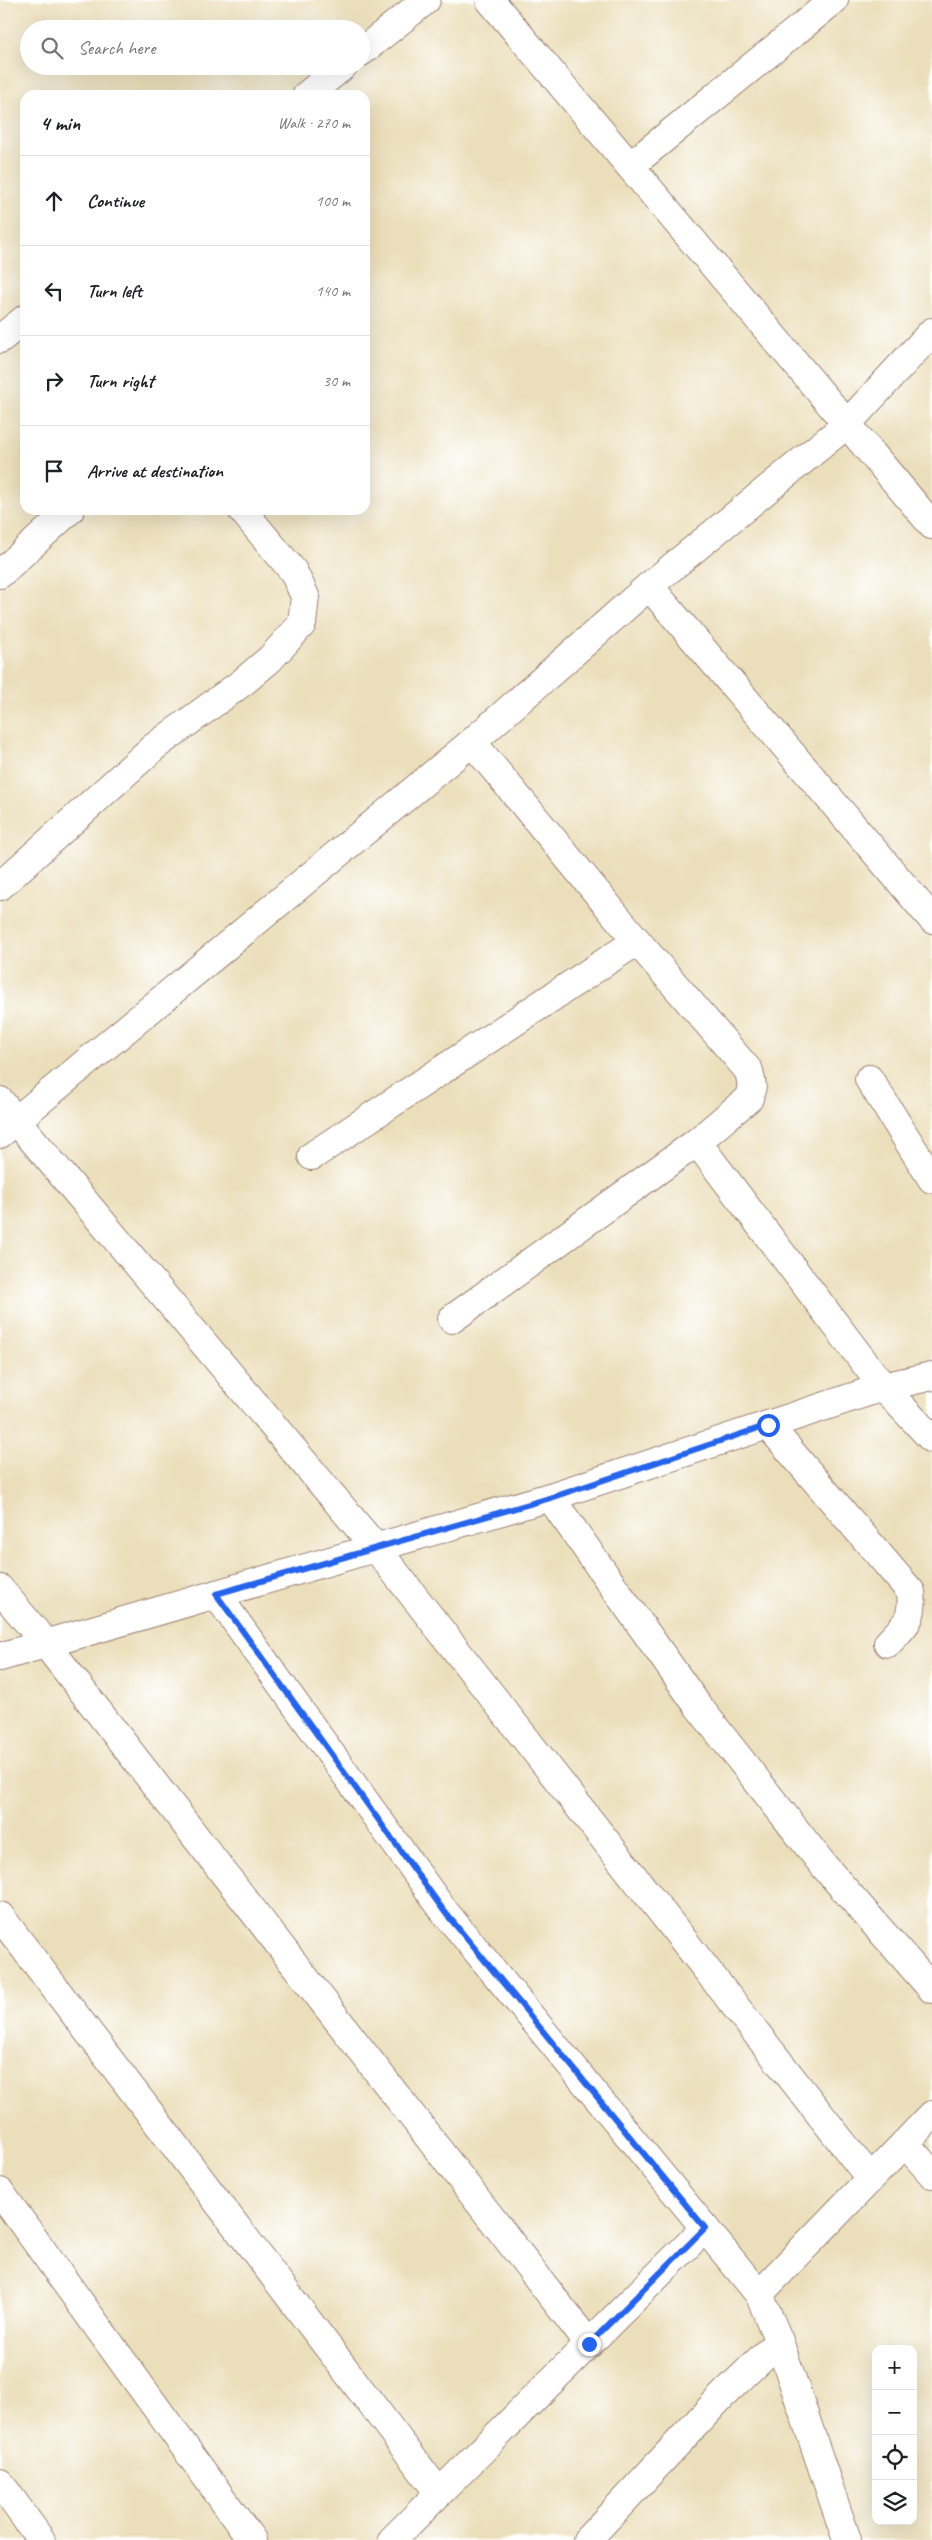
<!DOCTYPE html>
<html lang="en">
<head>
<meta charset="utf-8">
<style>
  body { margin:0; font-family:Caveat,sans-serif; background:#f6f6f6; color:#202124 }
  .controls { position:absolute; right:15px; bottom:15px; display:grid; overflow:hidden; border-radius:10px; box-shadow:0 5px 20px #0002 }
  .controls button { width:45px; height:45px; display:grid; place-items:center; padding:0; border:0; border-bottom:1px solid #e0e0e0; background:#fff; color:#202124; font:25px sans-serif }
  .stop { position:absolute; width:15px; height:15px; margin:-11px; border:4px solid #2563eb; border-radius:50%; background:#fff }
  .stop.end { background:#2563eb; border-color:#fff; box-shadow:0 1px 5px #0008 }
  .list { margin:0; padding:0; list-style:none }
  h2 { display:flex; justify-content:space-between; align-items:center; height:65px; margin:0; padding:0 20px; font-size:21px }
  h2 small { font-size:16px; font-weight:400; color:#757577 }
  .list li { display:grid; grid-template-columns:32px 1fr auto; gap:15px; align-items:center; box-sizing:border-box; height:90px; padding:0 20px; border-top:1px solid #e0e0e0 }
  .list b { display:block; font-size:19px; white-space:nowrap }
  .list em { font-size:16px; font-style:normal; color:#757577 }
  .icon { flex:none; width:28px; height:28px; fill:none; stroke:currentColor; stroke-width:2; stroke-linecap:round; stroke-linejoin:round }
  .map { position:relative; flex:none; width:932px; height:2540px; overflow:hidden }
  .search { position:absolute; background:#fff; box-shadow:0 5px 20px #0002; left:20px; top:20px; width:350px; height:55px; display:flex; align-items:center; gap:12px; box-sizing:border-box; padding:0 18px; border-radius:28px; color:#757577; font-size:19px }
  .panel { position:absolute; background:#fff; box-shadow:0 5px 20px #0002; left:20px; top:90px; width:350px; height:425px; border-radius:15px }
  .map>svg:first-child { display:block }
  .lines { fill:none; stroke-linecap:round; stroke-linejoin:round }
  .street-casing { stroke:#9a7f73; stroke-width:30 }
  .street { stroke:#fff; stroke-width:28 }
  .route { stroke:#2563eb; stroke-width:6 }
</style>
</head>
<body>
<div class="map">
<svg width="932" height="2540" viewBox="0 0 932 2540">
  <rect width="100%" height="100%" fill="#fff"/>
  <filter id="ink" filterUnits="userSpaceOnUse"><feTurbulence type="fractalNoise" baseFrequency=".02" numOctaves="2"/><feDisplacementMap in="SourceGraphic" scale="10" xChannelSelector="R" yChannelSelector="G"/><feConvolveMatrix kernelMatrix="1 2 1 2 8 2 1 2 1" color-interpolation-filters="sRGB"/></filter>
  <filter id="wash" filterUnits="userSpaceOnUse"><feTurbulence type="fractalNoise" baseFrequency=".0096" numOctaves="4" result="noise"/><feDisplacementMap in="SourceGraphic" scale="20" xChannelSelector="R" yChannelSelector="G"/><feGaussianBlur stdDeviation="1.12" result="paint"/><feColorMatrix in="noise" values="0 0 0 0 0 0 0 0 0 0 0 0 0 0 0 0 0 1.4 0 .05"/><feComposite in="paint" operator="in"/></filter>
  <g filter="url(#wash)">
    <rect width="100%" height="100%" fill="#ebdfbb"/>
  </g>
  <g filter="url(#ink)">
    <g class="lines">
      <g class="street-casing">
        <g id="street">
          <polyline points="490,0 932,525"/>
          <polyline points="361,52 426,0"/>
          <polyline points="307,95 343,66"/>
          <polyline points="630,166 834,0"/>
          <polyline points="0,339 25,319"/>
          <polyline points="0,574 70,510"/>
          <polyline points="649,586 932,919"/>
          <polyline points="0,886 154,747 243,682 270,659 302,624 305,596 293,571 242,510"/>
          <polyline points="869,1079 932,1179"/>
          <polyline points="0,1101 376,1548 870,2178"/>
          <polyline points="0,1134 472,742 649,586 846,425 932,332"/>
          <polyline points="697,1142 883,1387 932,1439"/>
          <polyline points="312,1156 637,941"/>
          <polyline points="452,1319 697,1142 749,1098 752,1086 749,1071 637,941 472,742"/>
          <path d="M768,1425L911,1592C914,1620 905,1625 888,1643"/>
          <polyline points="550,1497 698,1706 824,1866 932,1989"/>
          <polyline points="0,1589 46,1644 589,2344"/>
          <polyline points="216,1594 444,1911 759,2294"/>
          <polyline points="0,1657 550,1497 883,1387 932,1376"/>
          <polyline points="0,1916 439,2493"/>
          <polyline points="905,2143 932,2174"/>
          <polyline points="0,2192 252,2540"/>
          <polyline points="779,2341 847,2540"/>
          <polyline points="0,2483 41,2540"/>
          <polyline points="392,2540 705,2228"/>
          <polyline points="587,2540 722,2396 779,2341 759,2294 932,2115"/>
        </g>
      </g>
      <use href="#street" class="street"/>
    </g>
  </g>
  <g class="lines" filter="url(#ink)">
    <polyline class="route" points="589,2344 705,2228 444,1911 216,1594 550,1498 768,1425"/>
  </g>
</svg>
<div class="controls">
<button>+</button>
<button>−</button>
<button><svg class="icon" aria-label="locate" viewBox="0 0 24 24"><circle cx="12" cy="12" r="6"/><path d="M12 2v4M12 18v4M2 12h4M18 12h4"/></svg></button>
<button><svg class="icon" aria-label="layers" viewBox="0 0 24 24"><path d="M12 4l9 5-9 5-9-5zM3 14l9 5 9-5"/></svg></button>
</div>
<div class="stop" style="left:768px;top:1425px"></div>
<div class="stop end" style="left:589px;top:2344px"></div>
<div class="search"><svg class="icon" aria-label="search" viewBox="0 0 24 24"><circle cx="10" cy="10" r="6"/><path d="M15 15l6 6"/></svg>Search here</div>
<section class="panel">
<h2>4 min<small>Walk · 270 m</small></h2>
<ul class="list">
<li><svg class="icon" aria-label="ahead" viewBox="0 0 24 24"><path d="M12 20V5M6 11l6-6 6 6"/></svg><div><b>Continue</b></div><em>100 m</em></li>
<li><svg class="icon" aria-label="left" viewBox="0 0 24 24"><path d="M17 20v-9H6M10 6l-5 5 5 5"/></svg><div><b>Turn left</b></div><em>140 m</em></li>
<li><svg class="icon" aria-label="right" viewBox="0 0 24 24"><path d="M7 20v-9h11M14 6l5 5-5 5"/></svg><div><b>Turn right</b></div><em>30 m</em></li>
<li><svg class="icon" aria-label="arrive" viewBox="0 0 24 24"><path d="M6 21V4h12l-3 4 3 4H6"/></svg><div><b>Arrive at destination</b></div></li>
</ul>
</section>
</div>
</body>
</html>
